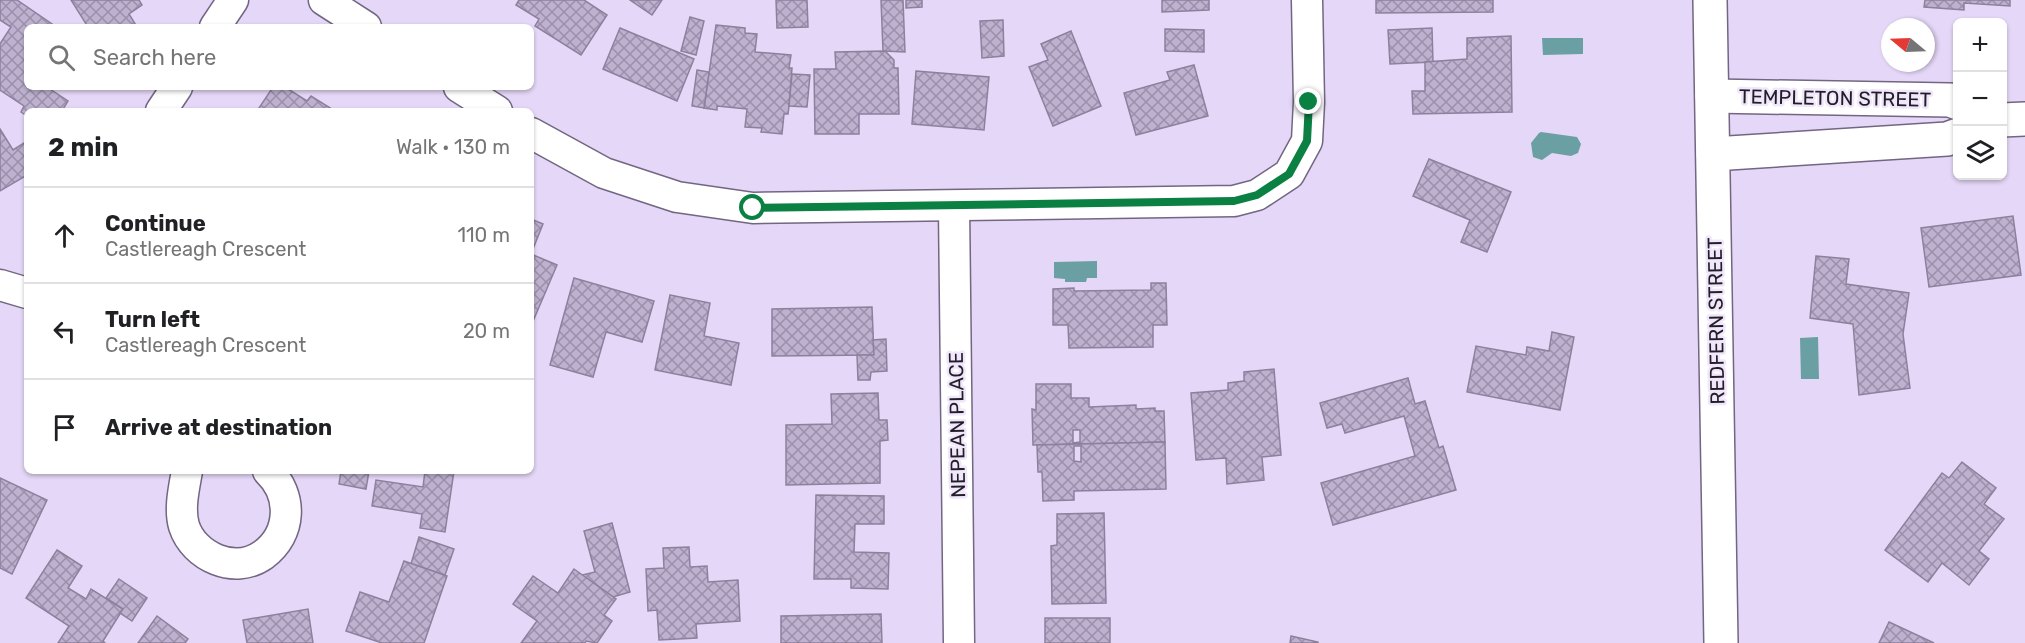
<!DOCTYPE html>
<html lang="en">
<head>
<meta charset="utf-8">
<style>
  body { margin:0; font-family:Rubik,sans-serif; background:#f6f6f6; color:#202124 }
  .controls { position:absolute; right:18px; top:18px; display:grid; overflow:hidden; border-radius:9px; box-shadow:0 2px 4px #0004 }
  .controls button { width:54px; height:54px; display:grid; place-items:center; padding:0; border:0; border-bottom:2px solid #e0e0e0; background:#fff; color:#202124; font:30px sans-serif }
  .compass { position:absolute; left:1881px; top:18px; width:54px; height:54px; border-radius:50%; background:#fff; box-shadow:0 2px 4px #0004; rotate:289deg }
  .stop { position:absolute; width:18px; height:18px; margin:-14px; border:4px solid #0b8043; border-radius:50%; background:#fff }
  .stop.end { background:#0b8043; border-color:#fff; box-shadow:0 2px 6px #0008 }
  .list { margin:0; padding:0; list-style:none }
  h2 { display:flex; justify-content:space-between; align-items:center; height:78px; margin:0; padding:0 24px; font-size:26px }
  h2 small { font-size:20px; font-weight:400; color:#757577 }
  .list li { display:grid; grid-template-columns:39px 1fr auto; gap:18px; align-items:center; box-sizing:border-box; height:96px; padding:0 24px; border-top:2px solid #e0e0e0 }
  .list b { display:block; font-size:22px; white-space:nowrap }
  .list p { margin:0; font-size:20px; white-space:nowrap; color:#757577 }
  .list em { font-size:20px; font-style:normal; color:#757577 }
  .icon { flex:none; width:33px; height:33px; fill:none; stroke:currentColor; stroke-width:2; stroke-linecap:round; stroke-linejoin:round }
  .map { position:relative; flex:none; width:2025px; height:643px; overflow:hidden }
  .search { position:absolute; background:#fff; box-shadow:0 2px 4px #0004; left:24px; top:24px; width:510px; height:66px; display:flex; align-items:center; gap:15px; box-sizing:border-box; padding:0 21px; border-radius:9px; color:#757577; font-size:22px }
  .panel { position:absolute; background:#fff; box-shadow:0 2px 4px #0004; left:24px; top:108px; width:510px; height:366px; border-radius:9px }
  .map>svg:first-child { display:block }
  .water { fill:#6aa0a3 }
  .building { fill:url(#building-cross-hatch); stroke:#8d809d; stroke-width:1.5; fill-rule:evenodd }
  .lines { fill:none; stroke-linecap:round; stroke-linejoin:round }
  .minor-casing { stroke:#726682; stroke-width:33 }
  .tertiary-casing { stroke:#726682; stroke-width:36 }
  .secondary-casing { stroke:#726682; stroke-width:36 }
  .minor { stroke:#fff; stroke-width:30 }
  .tertiary { stroke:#fff; stroke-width:33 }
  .secondary { stroke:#fff; stroke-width:33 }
  .route { stroke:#0b8043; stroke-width:8 }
  .labels { text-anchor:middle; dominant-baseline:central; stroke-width:5; stroke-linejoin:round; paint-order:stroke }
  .street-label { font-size:20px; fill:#221d28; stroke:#f0e7fb }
</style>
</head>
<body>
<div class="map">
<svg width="2025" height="643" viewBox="0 0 2025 643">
  <defs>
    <pattern id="building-cross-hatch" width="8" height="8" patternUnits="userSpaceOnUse" patternTransform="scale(1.5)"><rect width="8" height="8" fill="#beb1d0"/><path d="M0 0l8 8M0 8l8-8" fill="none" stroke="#9a8fa9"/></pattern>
  </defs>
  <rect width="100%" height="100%" fill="#e5d7f7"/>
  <g class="water">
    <polygon points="1542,38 1583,38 1583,54 1543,55"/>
    <polygon points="1541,132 1577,137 1581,144 1578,153 1571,156 1552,153 1542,160 1533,157 1531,143 1539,133"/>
    <polygon points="1097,261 1097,278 1087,278 1086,282 1065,282 1065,279 1054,278 1054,262"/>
    <polygon points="1818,337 1819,379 1801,379 1800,338"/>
  </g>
  <g class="building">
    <polygon points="0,0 17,0 52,24 50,27 27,27 27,87 51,87 50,89 68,101 62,111 27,111 27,116 21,112 24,106 0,90 0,44 11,27 0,20"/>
    <polygon points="71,0 139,0 142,5 129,14 137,27 88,27"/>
    <polygon points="519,0 584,0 607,15 581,55 535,26 539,19 516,5"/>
    <polygon points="630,0 662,0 652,15"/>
    <polygon points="776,0 807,0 808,27 777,28"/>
    <polygon points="881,0 903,0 905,52 883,51"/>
    <polygon points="906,0 922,0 922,7 906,8"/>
    <polygon points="1162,0 1209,0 1209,10 1162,12"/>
    <polygon points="1376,0 1493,0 1493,12 1376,13"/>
    <polygon points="1925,0 2010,0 2010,6 1964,3 1964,10 1924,7"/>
    <polygon points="690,17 704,21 696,55 681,51"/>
    <polygon points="1003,20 1004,56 982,58 980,21"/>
    <polygon points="716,25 745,28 745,33 757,34 755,52 791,55 789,68 792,68 789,106 788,114 784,114 782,134 761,132 762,128 745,127 747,109 717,106 717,110 704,108"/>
    <polygon points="620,28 694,59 677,101 603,69"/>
    <polygon points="1432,28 1433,62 1390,64 1388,30"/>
    <polygon points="1165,29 1204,30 1204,52 1165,51"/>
    <polygon points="1071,31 1101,106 1053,126 1029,67 1048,60 1041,44"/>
    <polygon points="1511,36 1512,112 1413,114 1412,91 1425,91 1425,62 1467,59 1467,38"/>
    <polygon points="885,51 894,60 894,68 898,68 899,114 859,114 859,134 815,134 814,69 836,69 835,52"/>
    <polygon points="1194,65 1208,116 1136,135 1124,93 1170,80 1167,72"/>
    <polygon points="697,70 709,72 704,108 692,106"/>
    <polygon points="916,71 989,77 984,130 912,124"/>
    <polygon points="792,74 810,75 807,107 789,106"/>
    <polygon points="273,87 285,87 307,101 311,96 335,111 257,111"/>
    <polygon points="0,129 13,150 27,141 27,175 0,191"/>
    <polygon points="1429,159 1511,192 1487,252 1461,242 1470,220 1413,196"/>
    <polygon points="2013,216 2021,275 1929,287 1921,228"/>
    <polygon points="531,219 543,224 531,254"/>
    <polygon points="531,254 557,265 531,326"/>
    <polygon points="1816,256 1849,259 1846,284 1909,293 1903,334 1910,388 1859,395 1853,324 1810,318"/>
    <polygon points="574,278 654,301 642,342 606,332 593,377 550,365"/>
    <polygon points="1151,283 1166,283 1167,325 1153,325 1153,347 1069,348 1068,325 1053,325 1053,289 1074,288 1074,291 1151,290"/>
    <polygon points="670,295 710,303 704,336 739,343 731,385 655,370"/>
    <polygon points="872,307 874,355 772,356 772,309"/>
    <polygon points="1552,332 1574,337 1560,410 1467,392 1476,346 1526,355 1527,347 1549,351"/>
    <polygon points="886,339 887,371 871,372 870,380 858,380 857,355 874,355 873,340"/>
    <polygon points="1274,369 1281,455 1262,457 1264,480 1227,484 1226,458 1196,460 1191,393 1228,390 1228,383 1244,381 1244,372"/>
    <polygon points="1408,378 1415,404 1425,401 1439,448 1443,446 1456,490 1333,525 1321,483 1415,456 1404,416 1345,433 1342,424 1327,428 1320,403"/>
    <path d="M1036,384H1071V398H1089V407L1136,405V409L1155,408V411H1164L1165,442L1033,445L1032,409L1036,410ZM1073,430H1080V442L1073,443Z"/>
    <polygon points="878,393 879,420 887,420 888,440 880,441 880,483 786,485 786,425 832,424 831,394"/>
    <path d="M1165,442L1166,489L1074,491V500L1043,501L1042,472H1038L1037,445ZM1074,446H1081V462L1074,461Z"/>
    <polygon points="1962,462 1996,488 1984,504 2004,519 1979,551 1989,559 1969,585 1942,563 1928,582 1885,550 1942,473 1949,478"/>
    <polygon points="341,471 369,471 366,489 339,484"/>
    <polygon points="425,471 454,471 445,532 420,528 422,514 372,506 376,480 423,487"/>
    <polygon points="0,478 47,500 12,574 0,568"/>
    <polygon points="816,495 884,496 884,524 855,524 854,552 889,553 888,589 851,588 851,579 814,579"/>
    <polygon points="1104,513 1106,603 1052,604 1051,546 1057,545 1057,514"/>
    <polygon points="612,523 630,592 613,597 582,575 595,572 584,531"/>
    <polygon points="419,537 454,549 445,575 411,564"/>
    <polygon points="689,547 690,567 707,566 708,582 738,580 740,621 696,624 697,638 659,640 657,610 648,611 646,569 664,568 663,548"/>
    <polygon points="57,550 82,566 68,588 86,599 91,589 123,609 103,641 105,643 58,643 69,626 26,598"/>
    <polygon points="404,561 447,576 424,643 382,643 346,631 360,592 389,602"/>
    <polygon points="574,569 616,599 604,615 612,621 597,643 586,641 585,643 521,643 537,621 513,604 533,576 558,593"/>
    <polygon points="119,579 147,598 132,621 120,613 123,609 106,598"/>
    <polygon points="308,609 313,643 247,643 243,620"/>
    <polygon points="881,614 882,643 781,643 781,616"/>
    <polygon points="157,616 188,639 185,643 138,643"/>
    <rect x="1045" y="618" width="65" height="25"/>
    <polygon points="1889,622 1934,643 1879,643"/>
    <polygon points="1291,636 1318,642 1318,643 1290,643"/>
  </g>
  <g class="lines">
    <g class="minor-casing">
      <g id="minor">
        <polyline points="324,0 366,27"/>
        <polyline points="215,27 233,0"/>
        <polyline points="459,87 497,111"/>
        <polyline points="161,111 177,87"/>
        <polyline points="531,133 604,173 677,197 753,208 1234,201 1257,195 1289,174 1307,141 1309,102 1307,0"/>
        <polyline points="954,207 959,643"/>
        <polyline points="0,285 27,293"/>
        <path d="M187,471C184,488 179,509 184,526C194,557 235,575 263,555C292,534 293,495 268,471"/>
      </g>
    </g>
    <g class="tertiary-casing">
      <g id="tertiary">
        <polyline points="1712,96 1950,100 1958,103"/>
        <polyline points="2002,120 2025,119"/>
        <polyline points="1713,154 1947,139 1958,135"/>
      </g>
    </g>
    <g class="secondary-casing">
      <polyline id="secondary" points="1710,0 1721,643"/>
    </g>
    <use href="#minor" class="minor"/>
    <use href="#tertiary" class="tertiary"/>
    <use href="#secondary" class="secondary"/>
  </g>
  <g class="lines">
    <polyline class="route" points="753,208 1234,201 1257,195 1289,174 1307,141 1309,102"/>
  </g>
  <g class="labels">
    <g class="street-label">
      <text transform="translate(1835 98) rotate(1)">TEMPLETON STREET</text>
      <text transform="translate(1716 321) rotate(-91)">REDFERN STREET</text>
      <text transform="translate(957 425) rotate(-91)">NEPEAN PLACE</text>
    </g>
  </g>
</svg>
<div class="controls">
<button>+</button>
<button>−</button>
<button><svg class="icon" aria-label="layers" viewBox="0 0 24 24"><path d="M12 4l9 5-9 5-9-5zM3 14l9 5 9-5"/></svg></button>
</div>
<svg class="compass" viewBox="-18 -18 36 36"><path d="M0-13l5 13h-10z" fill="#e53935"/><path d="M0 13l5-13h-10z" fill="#757577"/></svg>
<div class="stop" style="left:753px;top:208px"></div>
<div class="stop end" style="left:1309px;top:102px"></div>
<div class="search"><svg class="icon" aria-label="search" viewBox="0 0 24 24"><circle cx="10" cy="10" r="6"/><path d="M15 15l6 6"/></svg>Search here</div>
<section class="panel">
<h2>2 min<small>Walk · 130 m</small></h2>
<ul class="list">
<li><svg class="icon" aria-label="ahead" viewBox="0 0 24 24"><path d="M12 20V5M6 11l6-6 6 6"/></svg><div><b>Continue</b><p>Castlereagh Crescent</p></div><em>110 m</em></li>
<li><svg class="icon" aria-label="left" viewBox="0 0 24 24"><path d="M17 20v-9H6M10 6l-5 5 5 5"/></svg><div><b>Turn left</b><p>Castlereagh Crescent</p></div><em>20 m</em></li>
<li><svg class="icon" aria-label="arrive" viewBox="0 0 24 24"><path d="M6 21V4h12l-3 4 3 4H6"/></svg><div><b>Arrive at destination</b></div></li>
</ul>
</section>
</div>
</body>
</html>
